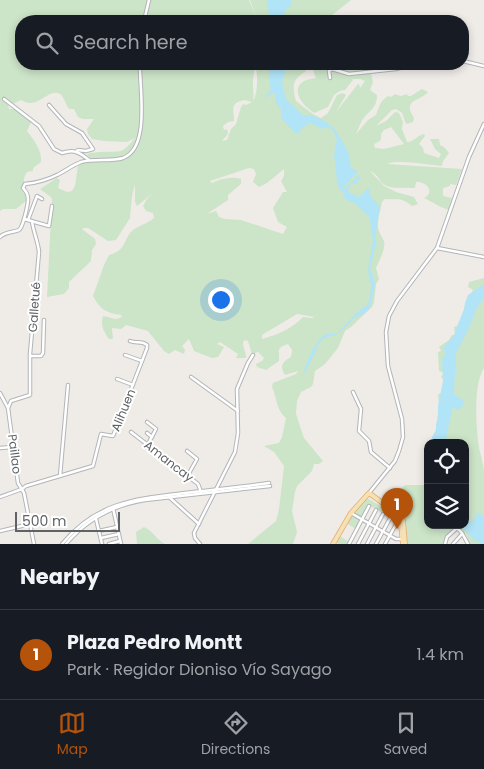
<!DOCTYPE html>
<html lang="en">
<head>
<meta charset="utf-8">
<style>
  body { margin:0; font-family:Poppins,sans-serif; background:#242831; color:#f1f3f6 }
  .controls { position:absolute; right:15px; bottom:15px; display:grid; overflow:hidden; border-radius:10px; box-shadow:0 2px 8px #0003 }
  .controls button { width:45px; height:45px; display:grid; place-items:center; padding:0; border:0; border-bottom:1px solid #363941; background:#171b24; color:#f1f3f6; font:25px sans-serif }
  .scale { position:absolute; left:15px; bottom:12px; width:105px; box-sizing:border-box; padding-left:5px; border:2px solid #5f6366; border-top:0; font-size:14px; line-height:18px; white-space:nowrap; color:#5f6366; -webkit-text-stroke:4px #fff; paint-order:stroke }
  .you { position:absolute; left:220px; top:299px; width:18px; height:18px; margin:-12px; border:4px solid #fff; border-radius:50%; background:#1a73e8; box-shadow:0 0 0 8px #1a73e833 }
  .badge { display:grid; place-items:center; width:32px; height:32px; border-radius:50%; background:#b45309; color:#fff; font-size:16px; font-weight:700 }
  .pin { position:absolute; translate:-50% -41px; filter:drop-shadow(0 1px 2px #0008) }
  .pin::after { content:''; position:absolute; top:26px; width:18px; height:15px; background:inherit; clip-path:polygon(0 0,100% 0,50% 100%) }
  .list { margin:0; padding:0; list-style:none }
  h2 { display:flex; justify-content:space-between; align-items:center; height:65px; margin:0; padding:0 20px; font-size:21px }
  h2 small { font-size:16px; font-weight:400; color:#9ea1a6 }
  .list li { display:grid; grid-template-columns:32px 1fr auto; gap:15px; align-items:center; box-sizing:border-box; height:90px; padding:0 20px; border-top:1px solid #363941 }
  .list b { display:block; font-size:19px; white-space:nowrap }
  .list p { margin:0; font-size:16px; white-space:nowrap; color:#9ea1a6 }
  .list em { font-size:16px; font-style:normal; color:#9ea1a6 }
  .icon { flex:none; width:28px; height:28px; fill:none; stroke:currentColor; stroke-width:2; stroke-linecap:round; stroke-linejoin:round }
  .map { position:relative; flex:none; width:484px; height:544px; overflow:hidden }
  .search { position:absolute; background:#171b24; box-shadow:0 2px 8px #0003; left:15px; right:15px; top:15px; height:55px; display:flex; align-items:center; gap:12px; box-sizing:border-box; padding:0 18px; border-radius:20px; color:#9ea1a6; font-size:19px }
  .sheet { height:155px; background:#171b24 }
  nav { display:flex; justify-content:space-around; align-items:center; box-sizing:border-box; height:70px; border-top:1px solid #363941; background:#171b24; font-size:14px; color:#9ea1a6 }
  nav a { display:grid; justify-items:center; gap:2px }
  nav .on { color:#b45309 }
  .map>svg:first-child { display:block }
  .green { fill:#cce4c8; fill-rule:evenodd }
  .water { fill:#b1e4f6 }
  .lines { fill:none; stroke-linecap:round; stroke-linejoin:round }
  .minor-casing { stroke:#b3b5b8; stroke-width:4.5 }
  .major-casing { stroke:#e3ae6e; stroke-width:5.5 }
  .minor { stroke:#fff; stroke-width:2.5 }
  .major { stroke:#f6e1b6; stroke-width:4 }
  .labels { text-anchor:middle; dominant-baseline:central; stroke-width:4; stroke-linejoin:round; paint-order:stroke }
  .street-label { font-size:12px; fill:#5f6366; stroke:#fff }
</style>
</head>
<body>
<div class="map">
<svg width="484" height="544" viewBox="0 0 484 544">
  <rect width="100%" height="100%" fill="#efece8"/>
  <g class="green">
    <path d="M0,0H249L257,18L250,0H351L331,16L329,21H21V64H253C256,71 252,78 253,85C253,91 254,95 253,101C258,94 258,73 255,64H306V71C292,80 292,85 296,101C304,107 311,114 321,118L328,113L337,95L343,93L346,95L336,112L358,84H359L360,88L365,81L360,79H352L353,80L345,90L340,91L334,95L328,107L314,113C304,106 289,91 304,81C308,79 312,79 316,78L314,73L313,64H389L390,69L378,70L371,74L373,82L370,90L377,95C377,108 370,110 363,119C360,123 358,130 356,134L368,120L376,115C379,107 380,101 388,96L391,97L395,94L401,96L407,94L408,96H411L422,89L428,92C419,102 402,99 414,118L413,122L406,124L402,113L396,109L392,110L376,126L386,121L395,112L399,113L403,122L402,129L407,142C414,142 417,135 424,134L425,136L419,144L423,148L424,153L439,158L441,154L435,149L430,139H439L440,145L444,147L449,153L443,161L442,166C429,165 397,159 387,164L462,169L456,185L450,184V186L443,188V196L452,198L449,210C439,207 433,202 424,198C436,192 426,181 416,182L415,188H412C403,187 389,190 382,183C377,177 378,175 370,171L384,186L396,192L414,197L418,204L412,206C401,197 398,200 385,199L382,202C381,210 377,218 378,226C378,232 382,236 384,241C386,249 379,261 376,268L379,279L376,284L374,302L372,307L351,327L345,331L338,348L325,364L315,371L313,384L311,387L301,392L297,401L296,414L304,438L323,461L319,464H314L312,471L297,486L295,492L292,511L297,532L293,544H248L276,521L279,509L284,466L274,452L264,446L279,443L282,437L286,418C276,410 277,398 272,387L273,383L296,374L298,371L285,375C279,366 283,361 291,357L292,350L288,344C275,348 280,350 279,361L266,370L257,367L256,364L262,361L264,358L258,352L252,354L248,341L245,340L243,342C243,348 246,352 246,358H236L238,354L220,342L217,344L224,347L218,357L212,358L194,351L189,339L182,346L185,350L184,354L175,350L169,354L164,351L148,331L126,325L121,329L112,328L113,339H109C104,332 100,325 103,316L116,319L122,317L121,315C106,313 100,309 93,296L104,265L109,255C129,250 122,236 136,228C143,224 148,223 154,218L153,213L146,211L143,206L147,199L153,193L137,206L135,202V184L132,196L130,218L116,240L108,241L88,228H83L82,229L95,239L96,244L92,250L91,261L69,282V288L64,294L47,297L52,198L40,189L57,178L60,180L58,188L67,192L72,191L75,186L78,165L93,160L88,156L87,154C92,152 94,153 100,152C121,151 121,155 135,138L127,142L104,141L92,139L88,134L87,129L94,119H83L78,117L74,109H69C66,105 64,97 60,94C48,87 38,111 21,100L13,104L8,105L9,109H16L31,122L27,131C34,140 42,150 41,162L33,168V171L27,172C21,180 25,192 26,201L16,209H3L0,211ZM245,100L252,102L246,105L243,104L241,107L236,124L231,129L227,140L222,141L228,134L227,129L224,130L223,126L228,122L234,121C234,109 229,103 245,100ZM391,127L404,144L384,149L375,148L374,144L380,141L381,138V134L384,130ZM249,168L254,169L256,174L253,182L259,187L267,183L284,169V176L281,181L287,192H283L273,208L278,222L287,227L283,234L241,220L225,219L219,217L216,211L207,214L228,200V195L241,184V179C232,176 220,179 212,183L210,181ZM297,314L315,317L319,315L312,318L303,317C293,328 277,335 262,339V335Z"/>
    <path d="M484,278V368C473,384 476,429 479,448C481,457 484,465 484,474C484,497 484,521 484,544H470L466,534L456,527L447,537L445,544H406L403,519L400,513L401,509L396,498L397,493L405,485H428V525H465V443H434L439,405L438,394L442,393L444,380L441,377L444,373L439,371L438,352L441,351L439,347L449,340L452,335H455L454,327L457,326L464,313L465,305L473,290L468,287L469,282Z"/>
    <polygon points="367,498 391,512 390,517 370,506 362,518 353,514"/>
    <polygon points="350,515 361,520 356,529 346,523 340,536 349,542 348,544 338,544 336,541"/>
    <path d="M144,527C153,531 157,540 165,544H137L136,532Z"/>
  </g>
  <g class="water">
    <polygon points="267,0 291,0 291,5 284,12 285,21 272,21 269,15"/>
    <path d="M270,64H287L282,83L286,99L303,115H311L323,120L334,128L348,151L351,168L358,171L344,187L343,190L362,172L359,176L361,180H357V184H351L348,189L349,192L358,197L369,188L371,197L380,207L375,239L377,243C372,252 373,261 370,271L373,275L375,285L370,307L364,314L357,316L338,334L324,338L316,347L317,349L303,376C305,364 314,344 323,336C327,332 333,335 338,333L355,314L367,305L370,299L371,286L368,271L373,240L371,230L370,218L355,203L347,200L343,195V192L339,189L337,181L334,154L337,139L332,129L326,127L321,129L312,123C307,124 300,128 299,133H295L281,118V109L276,103L275,94L273,93L268,95L265,101L266,95L271,90L269,79Z"/>
    <polygon points="484,284 484,298 476,309 470,326 456,353 455,362 457,370 455,372 454,394 464,401 462,407 458,410 453,406 445,443 433,443 432,437 436,430 436,424 438,419 438,406 443,381 442,359 445,355 444,347 454,335 464,309 465,303 468,295"/>
    <polygon points="477,513 481,513 484,517 484,544 474,540 460,525 465,525 465,518 467,521 473,521"/>
  </g>
  <g class="lines">
    <g class="minor-casing">
      <g id="minor">
        <polyline points="144,21 149,0"/>
        <polyline points="463,61 484,66"/>
        <polyline points="442,64 450,64"/>
        <polyline points="330,78 329,71 332,69 349,74 396,69 414,64"/>
        <path d="M4,99L39,126L54,149L62,153C74,149 79,152 89,160"/>
        <polyline points="49,105 66,124 82,133 93,149 86,151 78,150 76,152"/>
        <polyline points="24,219 49,226 52,206"/>
        <polyline points="28,220 37,196 42,199"/>
        <path d="M0,237C6,231 12,233 19,230C23,227 28,205 28,199C28,195 26,191 23,188L25,184C35,183 47,180 57,175C65,171 73,165 81,162C95,158 110,162 123,158C151,148 139,86 140,64"/>
        <polyline points="437,248 484,257"/>
        <polyline points="125,355 142,361"/>
        <polyline points="31,356 41,356 43,353 44,320"/>
        <polyline points="191,377 238,411"/>
        <polyline points="117,379 133,385"/>
        <polyline points="353,392 361,409 359,431 369,441 371,452 390,468"/>
        <polyline points="0,393 8,408 18,483 24,493 34,544"/>
        <path d="M8,408L11,401L30,395V354L39,252C38,241 33,231 32,221"/>
        <polyline points="147,422 156,429 148,444"/>
        <polyline points="131,432 198,484 201,492"/>
        <polyline points="147,433 152,437"/>
        <polyline points="0,448 13,447"/>
        <polyline points="187,451 197,459 188,475"/>
        <polyline points="60,476 68,385"/>
        <polyline points="369,493 395,461 399,451 403,437 402,419 388,366 386,332 389,316 397,301 437,248 469,157 484,124"/>
        <path d="M0,497L22,489L26,486L93,466L101,434L113,436L147,348V345C141,340 136,344 130,341"/>
        <polyline points="169,497 199,524"/>
        <polyline points="113,508 121,544"/>
        <polyline points="351,513 396,539 402,539"/>
        <polyline points="96,519 102,544"/>
        <polyline points="0,531 30,524"/>
        <polyline points="99,531 117,527"/>
        <polyline points="101,538 119,534"/>
        <path d="M62,544C97,502 135,499 185,493C213,490 241,487 269,483"/>
        <path d="M66,544C86,520 114,505 145,500L270,486"/>
        <polyline points="109,544 120,541"/>
        <polyline points="200,544 195,538 194,533 235,452 238,433 237,389 248,363 253,355"/>
        <polyline points="349,544 369,506"/>
        <polyline points="358,544 376,510"/>
        <polyline points="367,544 383,514"/>
        <polyline points="376,544 394,511"/>
        <polyline points="385,544 399,519"/>
        <polyline points="445,544 447,537 457,528 462,533 468,544"/>
        <polyline points="453,544 462,534"/>
      </g>
    </g>
    <g class="major-casing">
      <g id="major">
        <polyline points="401,526 403,544"/>
        <polyline points="333,544 351,513 369,493 399,515 403,521 405,544"/>
      </g>
    </g>
    <use href="#minor" class="minor"/>
    <use href="#major" class="major"/>
  </g>
  <g class="labels">
    <g class="street-label">
      <text transform="translate(34 307) rotate(-86)">Galletué</text>
      <text transform="translate(123 410) rotate(-68)">Alihuen</text>
      <text transform="translate(15 454) rotate(83)">Paillao</text>
      <text transform="translate(169 461) rotate(38)">Amancay</text>
    </g>
  </g>
</svg>
<div class="controls">
<button><svg class="icon" aria-label="locate" viewBox="0 0 24 24"><circle cx="12" cy="12" r="6"/><path d="M12 2v4M12 18v4M2 12h4M18 12h4"/></svg></button>
<button><svg class="icon" aria-label="layers" viewBox="0 0 24 24"><path d="M12 4l9 5-9 5-9-5zM3 14l9 5 9-5"/></svg></button>
</div>
<div class="scale">500 m</div>
<div class="you"></div>
<div class="pin badge" style="left:397px;top:529px">1</div>
<div class="search"><svg class="icon" aria-label="search" viewBox="0 0 24 24"><circle cx="10" cy="10" r="6"/><path d="M15 15l6 6"/></svg>Search here</div>
</div>
<section class="sheet">
<h2>Nearby<small></small></h2>
<ul class="list">
<li><span class="badge">1</span><div><b>Plaza Pedro Montt</b><p>Park · Regidor Dioniso Vío Sayago</p></div><em>1.4 km</em></li>
</ul>
</section>
<nav>
<a class="on"><svg class="icon" aria-label="map" viewBox="0 0 24 24"><path d="M3 6l6-2 6 2 6-2v14l-6 2-6-2-6 2zM9 4v14M15 6v14"/></svg>Map</a>
<a><svg class="icon" aria-label="directions" viewBox="0 0 24 24"><path d="M12 3l9 9-9 9-9-9zM9 14v-3h6M13 9l2 2-2 2"/></svg>Directions</a>
<a><svg class="icon" aria-label="saved" viewBox="0 0 24 24"><path d="M7 4h10v16l-5-4-5 4z"/></svg>Saved</a>
</nav>
</body>
</html>
